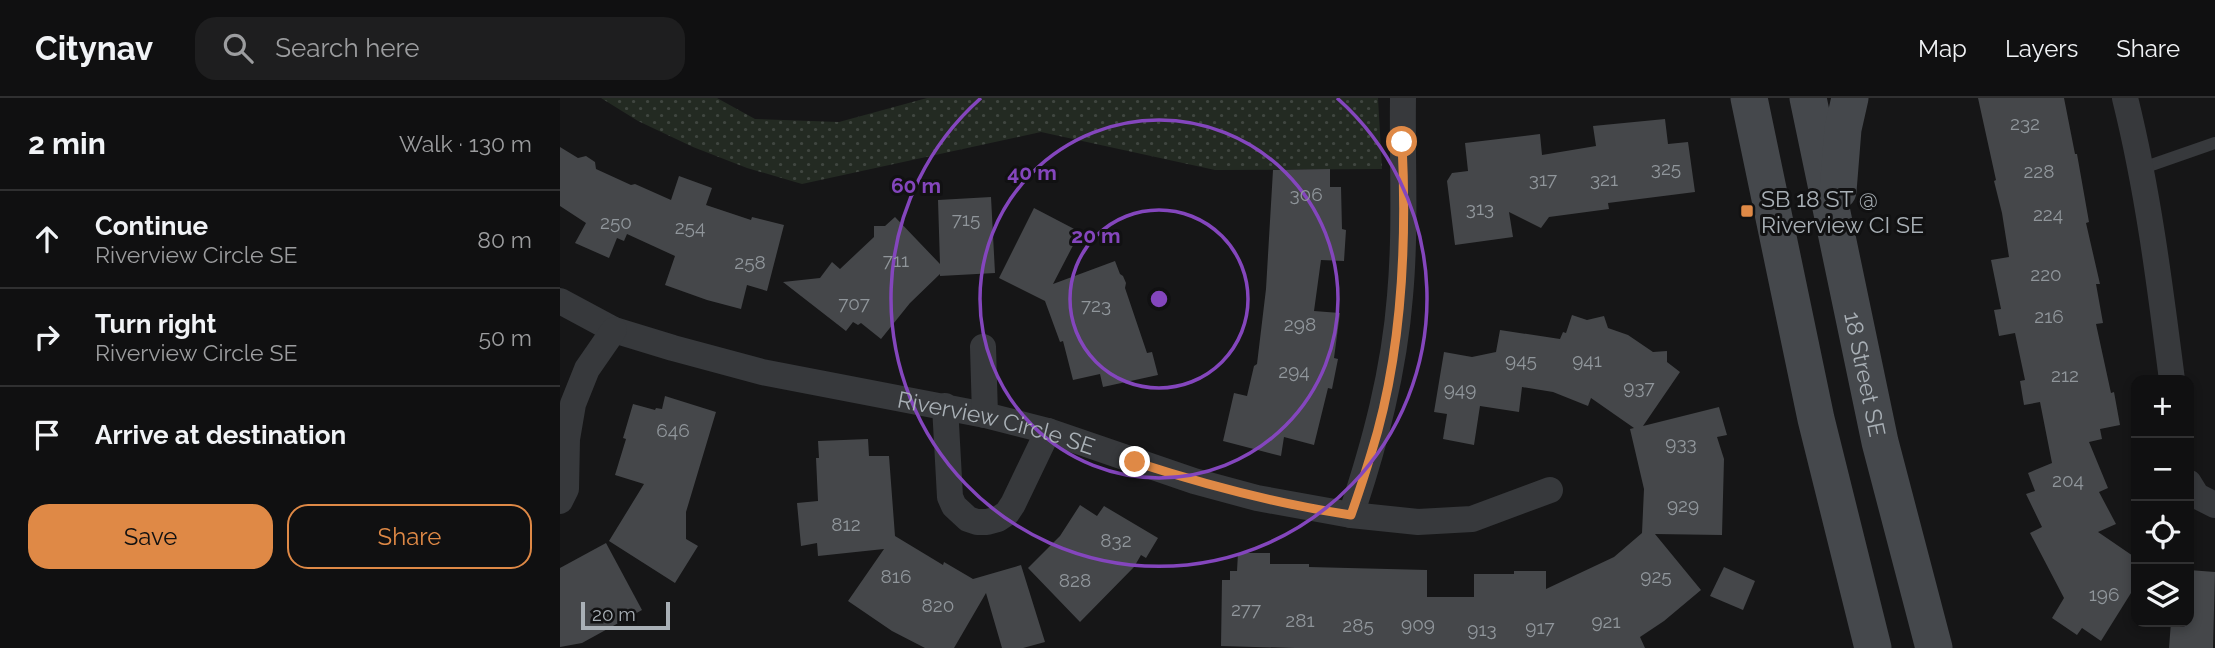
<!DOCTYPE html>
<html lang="en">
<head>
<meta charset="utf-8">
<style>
  body { margin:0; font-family:Raleway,sans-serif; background:#1e1e1f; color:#f1f3f6 }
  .controls { position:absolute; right:21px; bottom:21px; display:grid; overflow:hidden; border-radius:14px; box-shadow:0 4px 10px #0003 }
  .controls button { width:63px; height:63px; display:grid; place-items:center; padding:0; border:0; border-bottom:2px solid #303031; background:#101011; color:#f1f3f6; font:35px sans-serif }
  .scale { position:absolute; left:21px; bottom:18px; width:89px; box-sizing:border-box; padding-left:7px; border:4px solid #a9b0b6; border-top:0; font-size:19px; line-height:24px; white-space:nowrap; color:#a9b0b6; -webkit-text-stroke:5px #111112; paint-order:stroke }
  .stop { position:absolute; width:21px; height:21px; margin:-16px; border:5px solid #df8946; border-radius:50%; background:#fff }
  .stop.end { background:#df8946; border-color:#fff; box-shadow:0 2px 7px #0008 }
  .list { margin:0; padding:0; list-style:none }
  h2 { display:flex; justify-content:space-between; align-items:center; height:91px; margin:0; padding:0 28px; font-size:30px }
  h2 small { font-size:23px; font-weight:400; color:#9c9d9f }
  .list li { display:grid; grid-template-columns:46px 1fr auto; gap:21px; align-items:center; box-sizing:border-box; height:98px; padding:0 28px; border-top:2px solid #303031 }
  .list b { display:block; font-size:26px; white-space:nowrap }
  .list p { margin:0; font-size:23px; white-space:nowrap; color:#9c9d9f }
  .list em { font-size:23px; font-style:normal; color:#9c9d9f }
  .actions { display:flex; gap:14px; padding:21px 28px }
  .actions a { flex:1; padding:16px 0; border:2px solid #df8946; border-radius:21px; text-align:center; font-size:24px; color:#df8946 }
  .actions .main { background:#df8946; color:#111 }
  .icon { flex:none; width:38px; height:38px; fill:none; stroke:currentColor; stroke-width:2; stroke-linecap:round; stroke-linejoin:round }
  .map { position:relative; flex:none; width:1655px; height:550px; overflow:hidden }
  header { display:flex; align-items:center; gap:42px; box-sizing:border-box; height:98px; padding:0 35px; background:#101011; border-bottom:2px solid #303031 }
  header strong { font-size:33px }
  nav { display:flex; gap:38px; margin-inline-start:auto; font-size:24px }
  .search { width:490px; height:63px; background:#1e1e1f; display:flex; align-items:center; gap:18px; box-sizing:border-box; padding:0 24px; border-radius:21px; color:#9c9d9f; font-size:26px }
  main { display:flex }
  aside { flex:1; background:#101011 }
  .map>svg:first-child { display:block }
  .park { fill:url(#park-dots) }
  .building { fill:#45474a }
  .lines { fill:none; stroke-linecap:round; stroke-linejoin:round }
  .service { stroke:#37393c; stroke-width:12 }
  .minor { stroke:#37393c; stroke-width:26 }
  .secondary { stroke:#45484c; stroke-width:37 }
  .route { stroke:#df8946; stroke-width:9 }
  .ring { fill:none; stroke:#8446bd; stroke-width:3.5 }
  .poi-dot { fill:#df8946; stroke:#111112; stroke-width:2.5 }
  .labels { text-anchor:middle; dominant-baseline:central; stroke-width:6; stroke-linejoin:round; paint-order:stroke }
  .number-label { font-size:19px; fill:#90969b }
  .poi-label { font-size:23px; fill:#a9b0b6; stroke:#111112; text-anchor:start }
  .street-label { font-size:23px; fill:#a9b0b6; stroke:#111112 }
  .centre { fill:#8446bd; stroke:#111112; stroke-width:3.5 }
  .ring-label { font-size:21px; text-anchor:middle; font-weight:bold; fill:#8446bd; stroke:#111112; stroke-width:6; stroke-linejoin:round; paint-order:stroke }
</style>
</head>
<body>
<header>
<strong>Citynav</strong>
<div class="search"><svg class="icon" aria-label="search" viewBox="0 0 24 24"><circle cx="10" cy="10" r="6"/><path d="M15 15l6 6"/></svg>Search here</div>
<nav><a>Map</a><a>Layers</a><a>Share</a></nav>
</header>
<main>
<aside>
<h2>2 min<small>Walk · 130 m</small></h2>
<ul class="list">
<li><svg class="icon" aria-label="ahead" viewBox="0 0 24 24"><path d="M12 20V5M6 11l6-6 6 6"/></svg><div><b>Continue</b><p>Riverview Circle SE</p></div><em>80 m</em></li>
<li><svg class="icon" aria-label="right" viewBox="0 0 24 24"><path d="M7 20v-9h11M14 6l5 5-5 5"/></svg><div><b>Turn right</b><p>Riverview Circle SE</p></div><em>50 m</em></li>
<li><svg class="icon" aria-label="arrive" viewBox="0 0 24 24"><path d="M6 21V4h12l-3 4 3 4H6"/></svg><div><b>Arrive at destination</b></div></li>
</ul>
<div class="actions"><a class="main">Save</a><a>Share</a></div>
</aside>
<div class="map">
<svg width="1655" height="550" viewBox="0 0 1655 550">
  <defs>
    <pattern id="park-dots" width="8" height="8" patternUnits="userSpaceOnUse" patternTransform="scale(1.75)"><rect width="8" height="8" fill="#232a22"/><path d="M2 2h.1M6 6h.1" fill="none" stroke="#404640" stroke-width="1.8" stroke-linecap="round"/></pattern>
  </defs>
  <rect width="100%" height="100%" fill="#161617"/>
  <polygon class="park" points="41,0 157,0 195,21 279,24 367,0 818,0 822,71 655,72 481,34 242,86 187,70 133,49 78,23"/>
  <g class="building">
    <polygon points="1418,0 1504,0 1515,56 1517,56 1529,124 1526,125 1540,186 1536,186 1543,225 1536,226 1551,295 1554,294 1560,327 1540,331 1542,341 1529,344 1548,390 1539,394 1556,426 1538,434 1576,460 1576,487 1541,543 1522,530 1517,537 1492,520 1504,500 1470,435 1482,429 1466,396 1475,393 1468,375 1492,365 1480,304 1464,307 1460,283 1465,282 1455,235 1439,238 1434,212 1441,211 1431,162 1449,159 1442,115 1434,83 1436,82"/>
    <polygon points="1105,21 1108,46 1128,44 1135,94 1048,105 1049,111 989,119 981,130 949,114 953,139 895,147 887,83 892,75 908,73 905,45 980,36 982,57 1036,48 1033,28"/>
    <polygon points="0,49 18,60 26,58 35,64 36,71 71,87 75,86 111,102 119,78 152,90 146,107 191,122 192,119 224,127 207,193 187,187 181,211 147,202 105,187 115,158 67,136 64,143 57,140 49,160 15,145 26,125 0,108"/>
    <polygon points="770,71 770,89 781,89 782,131 786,132 784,163 761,162 754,213 780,215 774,260 778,261 772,291 768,290 754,347 724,339 721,358 663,343 674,295 687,298 694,268 697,266 706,191 713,72"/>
    <polygon points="431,99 435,175 380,178 380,176 350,205 321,241 301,225 298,227 293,224 286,233 223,184 260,180 272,164 280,171 314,139 314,128 325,128 335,119 380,166 378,102"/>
    <polygon points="474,110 520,134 493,186 555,163 560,176 563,178 566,185 565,190 587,255 592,254 598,277 543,289 540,276 513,282 503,243 500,244 485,203 439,180"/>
    <polygon points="1012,217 1027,222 1044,218 1048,230 1068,237 1093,254 1107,253 1107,264 1120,274 1083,328 1159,309 1167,337 1157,339 1164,361 1162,437 1095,436 1141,492 1104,523 1080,539 1085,550 735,550 661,548 662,482 670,482 670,473 677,473 678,455 710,455 710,466 749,466 749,469 867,472 867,499 914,499 914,476 954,476 954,473 986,473 986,491 1054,459 1082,435 1084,391 1070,331 1074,330 1031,300 1028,308 993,294 962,289 959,314 920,308 914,347 883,341 887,316 874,314 884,254 912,259 936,254 940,232 1000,241 1003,234 1006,235"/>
    <polygon points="105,298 156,314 126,414 126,441 138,448 115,485 49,443 84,386 55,377 66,341 63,340 73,306 95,312 96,310 102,311"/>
    <polygon points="308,341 309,358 329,358 335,438 383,467 384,464 413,481 461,467 485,544 463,550 442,550 426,495 394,550 365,550 332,533 288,503 324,451 258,458 257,445 241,448 237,405 258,403 256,360 259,360 258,343"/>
    <polygon points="520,407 537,418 544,408 598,440 586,460 581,457 574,469 520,524 468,470 500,438"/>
    <polygon points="46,445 82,512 22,545 0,549 0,470"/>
    <polygon points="1164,469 1195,483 1183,512 1150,498"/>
    <polygon points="1629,472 1655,474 1653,550 1609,550 1611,524 1629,524"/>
  </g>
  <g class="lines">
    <polyline class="service" points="1580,71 1655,45"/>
    <g class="minor">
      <path d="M1565,0C1588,92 1600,188 1612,282"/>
      <path id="s1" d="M0,203L54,232L113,250L202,274L425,317L488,333L634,383L697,400L791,417C815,345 834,274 840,198C846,132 842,66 843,0"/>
      <polyline points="423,249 425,317"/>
      <polyline points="385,308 390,399 394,408 408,421 417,424 427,424 438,421 447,415 453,406 488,333"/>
      <polyline points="1629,385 1637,398 1655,407"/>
      <polyline points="0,403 6,391 7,341 13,306 27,271 54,232"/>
      <polyline points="791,417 858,424 912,421 990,392"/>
    </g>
    <g class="secondary">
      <polyline points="1189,0 1256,321 1313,550"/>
      <path id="s2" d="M1248,0L1320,344L1374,550"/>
      <polyline points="1278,93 1283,31 1290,0"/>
    </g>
  </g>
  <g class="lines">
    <path class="route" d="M575,364C646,387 717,406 791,417C798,397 805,376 811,356C842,258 847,146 842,44"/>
  </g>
  <g class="ring">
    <circle cx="599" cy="201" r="89"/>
    <circle cx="599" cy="201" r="179"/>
    <path d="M777 0A268 268 0 1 1 421 0"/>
  </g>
  <rect class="poi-dot" x="1180" y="106" width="14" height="14" rx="3.5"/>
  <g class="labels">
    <g class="number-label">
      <text x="1465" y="25">232</text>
      <text x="1106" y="70">325</text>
      <text x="1479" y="73">228</text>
      <text x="983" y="81">317</text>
      <text x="1044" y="81">321</text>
      <text x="746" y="96">306</text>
      <text x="920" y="110">313</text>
      <text x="1488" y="116">224</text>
      <text x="406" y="121">715</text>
      <text x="56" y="124">250</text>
      <text x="130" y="129">254</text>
      <text x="336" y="162">711</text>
      <text x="190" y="164">258</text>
      <text x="1486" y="176">220</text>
      <text x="294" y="205">707</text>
      <text x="536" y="207">723</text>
      <text x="1489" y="218">216</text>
      <text x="740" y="226">298</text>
      <text x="961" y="262">945</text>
      <text x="1027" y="262">941</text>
      <text x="734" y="273">294</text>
      <text x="1505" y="277">212</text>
      <text x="1079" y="289">937</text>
      <text x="900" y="291">949</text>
      <text x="113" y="332">646</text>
      <text x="1121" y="345">933</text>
      <text x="1508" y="382">204</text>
      <text x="1123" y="407">929</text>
      <text x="286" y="426">812</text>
      <text x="556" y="442">832</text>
      <text x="336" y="478">816</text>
      <text x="1096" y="478">925</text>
      <text x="515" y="482">828</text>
      <text x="1544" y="496">196</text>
      <text x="378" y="507">820</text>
      <text x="686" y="511">277</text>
      <text x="740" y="522">281</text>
      <text x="1046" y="523">921</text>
      <text x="858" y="526">909</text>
      <text x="798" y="527">285</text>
      <text x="980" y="529">917</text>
      <text x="922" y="531">913</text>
    </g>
    <g class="poi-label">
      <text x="1201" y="100">SB 18 ST @<tspan x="1201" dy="26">Riverview CI SE</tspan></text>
    </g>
    <g class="street-label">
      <text stroke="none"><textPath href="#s2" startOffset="282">18 Street SE</textPath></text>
      <text stroke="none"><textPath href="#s1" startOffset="455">Riverview Circle SE</textPath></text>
    </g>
  </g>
  <circle cx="599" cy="201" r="10" class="centre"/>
  <g class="ring-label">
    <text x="472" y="82">40 m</text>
    <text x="356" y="95">60 m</text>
    <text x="536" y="145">20 m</text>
  </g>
</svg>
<div class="controls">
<button>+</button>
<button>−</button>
<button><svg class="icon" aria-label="locate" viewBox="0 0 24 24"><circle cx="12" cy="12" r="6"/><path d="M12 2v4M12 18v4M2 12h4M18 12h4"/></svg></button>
<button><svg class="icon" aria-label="layers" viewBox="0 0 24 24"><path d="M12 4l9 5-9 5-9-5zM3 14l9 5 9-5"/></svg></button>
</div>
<div class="scale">20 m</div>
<div class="stop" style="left:842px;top:44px"></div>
<div class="stop end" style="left:575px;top:364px"></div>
</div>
</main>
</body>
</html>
